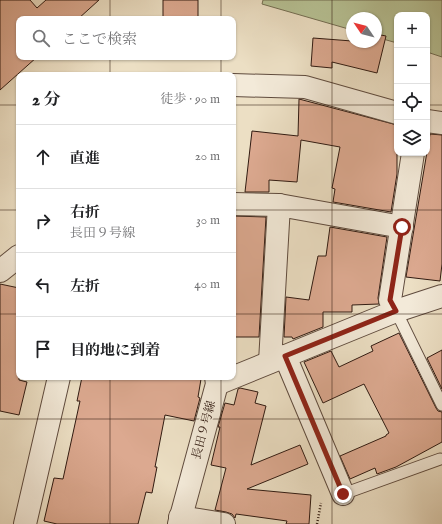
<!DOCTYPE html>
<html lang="ja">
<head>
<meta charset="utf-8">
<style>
  body { margin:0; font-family:"IM FELL English","Noto Serif JP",serif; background:#f6f6f6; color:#202124 }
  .controls { position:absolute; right:12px; top:12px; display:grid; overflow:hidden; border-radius:8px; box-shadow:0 1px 3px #0004 }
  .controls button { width:36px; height:36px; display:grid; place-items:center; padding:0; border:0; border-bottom:1px solid #e0e0e0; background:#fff; color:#202124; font:20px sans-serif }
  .compass { position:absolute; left:346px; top:12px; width:36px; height:36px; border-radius:50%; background:#fff; box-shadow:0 1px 3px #0004; rotate:305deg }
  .stop { position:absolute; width:12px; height:12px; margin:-9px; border:3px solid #8f2418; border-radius:50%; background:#fff }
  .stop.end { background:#8f2418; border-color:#fff; box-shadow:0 1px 4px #0008 }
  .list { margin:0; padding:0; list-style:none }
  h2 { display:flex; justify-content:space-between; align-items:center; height:52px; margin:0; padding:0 16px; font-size:17px }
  h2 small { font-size:13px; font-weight:400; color:#757577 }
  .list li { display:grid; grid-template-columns:26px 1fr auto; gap:12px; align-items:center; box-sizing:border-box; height:64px; padding:0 16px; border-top:1px solid #e0e0e0 }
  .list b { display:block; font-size:15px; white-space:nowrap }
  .list p { margin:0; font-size:13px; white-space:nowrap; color:#757577 }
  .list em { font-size:13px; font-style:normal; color:#757577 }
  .icon { flex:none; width:22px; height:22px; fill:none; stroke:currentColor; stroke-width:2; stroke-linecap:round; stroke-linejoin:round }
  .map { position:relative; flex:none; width:442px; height:524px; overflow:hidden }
  .search { position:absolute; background:#fff; box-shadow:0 1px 3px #0004; left:16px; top:16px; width:220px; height:44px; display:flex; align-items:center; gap:10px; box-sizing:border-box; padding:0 14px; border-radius:8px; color:#757577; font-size:15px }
  .panel { position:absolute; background:#fff; box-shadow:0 1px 3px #0004; left:16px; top:72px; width:220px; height:308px; border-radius:8px }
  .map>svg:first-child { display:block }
  .green { fill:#b7c295; stroke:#746e53 }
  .building { fill:#dca990; stroke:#301a11 }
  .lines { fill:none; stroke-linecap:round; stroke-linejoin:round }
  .service-casing { stroke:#5f4b3e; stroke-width:13 }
  .minor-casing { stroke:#5f4b3e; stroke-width:24 }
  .path { stroke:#301a11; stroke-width:2.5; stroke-dasharray:1 2; stroke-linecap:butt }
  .service { stroke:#f3ead9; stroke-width:11 }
  .minor { stroke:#f3ead9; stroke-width:22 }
  .route { stroke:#8f2418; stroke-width:5 }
  .grid { fill:none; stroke:#301a11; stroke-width:1; stroke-opacity:0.55 }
  .labels { text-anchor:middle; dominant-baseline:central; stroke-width:3; stroke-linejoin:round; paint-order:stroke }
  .street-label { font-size:12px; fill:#301a11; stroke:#f3ead9 }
</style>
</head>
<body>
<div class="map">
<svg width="442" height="524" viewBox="0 0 442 524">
  <rect width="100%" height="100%" fill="#ecdfc4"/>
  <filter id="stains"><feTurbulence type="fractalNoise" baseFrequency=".005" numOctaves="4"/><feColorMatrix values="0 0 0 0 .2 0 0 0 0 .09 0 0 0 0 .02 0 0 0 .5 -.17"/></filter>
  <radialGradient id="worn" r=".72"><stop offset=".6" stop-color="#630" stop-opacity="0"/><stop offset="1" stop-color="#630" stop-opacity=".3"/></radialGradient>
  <polygon class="green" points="263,0 442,0 442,57 427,52 427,15 397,15 397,43 376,37 376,18 352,18 352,30 262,4"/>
  <g class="building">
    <polygon points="0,0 30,0 37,8 46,0 99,0 78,19 19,19 19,57 37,57 0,90"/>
    <rect x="163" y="0" width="35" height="19"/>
    <polygon points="376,34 386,36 377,73 332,62 332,68 311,66 313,38 352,41 352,42 376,42"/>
    <polygon points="299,99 397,125 397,174 391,212 333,202 335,189 332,188 340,147 301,140 297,182 269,180 269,192 245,192 252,131 298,136"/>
    <polygon points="430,134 442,135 442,264 440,281 406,277"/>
    <polygon points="233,216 266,217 259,337 233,337"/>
    <polygon points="330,227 387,237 378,298 379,304 352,305 352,312 323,312 323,327 293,339 292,337 284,337 286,297 309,300 318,256 326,256"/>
    <polygon points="0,284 19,288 19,380 27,382 19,415 0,411"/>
    <polygon points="399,333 436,408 438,411 442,412 442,442 396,467 377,474 375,468 350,479 340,456 386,436 386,435 389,433 364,384 323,403 304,362 331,351 339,367 373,351 371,346"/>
    <polygon points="442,350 442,389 427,358"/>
    <polygon points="82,377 191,377 201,379 198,397 200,398 194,421 165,415 155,467 157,467 152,493 146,492 138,524 57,524 44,521 54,478 63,479 80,401 77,401"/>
    <polygon points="240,388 258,392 255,403 266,406 251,465 300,445 308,464 247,489 311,495 309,524 286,524 287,521 236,514 235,518 232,514 226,512 215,510 226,468 211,465 220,427 218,427 225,403 234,405 238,389"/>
  </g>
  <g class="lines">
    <g class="service-casing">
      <g id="service">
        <polyline points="396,311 442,405"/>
        <polyline points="343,494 440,459"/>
      </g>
    </g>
    <g class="minor-casing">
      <g id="minor">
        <polyline points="233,85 305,87 397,113"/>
        <polyline points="427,121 442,123"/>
        <polyline points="233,204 279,205 402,227"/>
        <polyline points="0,271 19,256"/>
        <polyline points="396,311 390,300 413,153"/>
        <polyline points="285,356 343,494"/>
        <polyline points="270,362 279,205"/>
        <polyline points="217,384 396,311 442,296"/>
        <polyline points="180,517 224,524"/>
        <polyline points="25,524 59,377"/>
        <polyline points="179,524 217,384 216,377"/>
      </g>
    </g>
    <polyline class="path" points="317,524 321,503"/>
    <use href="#service" class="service"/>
    <use href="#minor" class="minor"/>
  </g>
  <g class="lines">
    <polyline class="route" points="343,494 285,356 396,311 390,300 402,227"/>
  </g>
  <path class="grid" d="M110,0V19M221,0V19M332,0V524M110,57V75M221,57V75M0,105H19M233,105H397M427,105H442M0,210H19M233,210H442M0,314H19M233,314H442M110,377V524M221,377V524M0,419H442"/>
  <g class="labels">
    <g class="street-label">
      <text transform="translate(204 430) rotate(-75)">長田９号線</text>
    </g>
  </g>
  <rect width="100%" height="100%" filter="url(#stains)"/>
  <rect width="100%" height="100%" fill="url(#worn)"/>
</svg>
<div class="controls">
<button>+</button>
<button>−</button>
<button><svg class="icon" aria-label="locate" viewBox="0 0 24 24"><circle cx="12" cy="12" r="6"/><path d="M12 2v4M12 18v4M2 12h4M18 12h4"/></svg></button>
<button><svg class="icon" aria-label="layers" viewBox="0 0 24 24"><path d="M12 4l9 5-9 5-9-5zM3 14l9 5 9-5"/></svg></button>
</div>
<svg class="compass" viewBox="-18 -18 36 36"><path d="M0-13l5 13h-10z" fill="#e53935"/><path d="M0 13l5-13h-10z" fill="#757577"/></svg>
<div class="stop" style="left:402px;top:227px"></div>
<div class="stop end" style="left:343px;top:494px"></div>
<div class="search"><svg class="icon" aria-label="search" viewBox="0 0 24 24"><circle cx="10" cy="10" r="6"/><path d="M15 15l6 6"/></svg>ここで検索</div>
<section class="panel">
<h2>2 分<small>徒歩 · 90 m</small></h2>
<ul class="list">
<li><svg class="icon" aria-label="ahead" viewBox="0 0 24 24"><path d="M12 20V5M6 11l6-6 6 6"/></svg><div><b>直進</b></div><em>20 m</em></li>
<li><svg class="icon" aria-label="right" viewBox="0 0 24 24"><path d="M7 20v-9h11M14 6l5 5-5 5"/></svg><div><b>右折</b><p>長田９号線</p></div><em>30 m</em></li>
<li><svg class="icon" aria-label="left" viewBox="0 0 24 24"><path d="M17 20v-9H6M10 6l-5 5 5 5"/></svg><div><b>左折</b></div><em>40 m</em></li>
<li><svg class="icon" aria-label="arrive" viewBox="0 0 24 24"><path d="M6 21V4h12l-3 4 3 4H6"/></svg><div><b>目的地に到着</b></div></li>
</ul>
</section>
</div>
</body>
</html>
